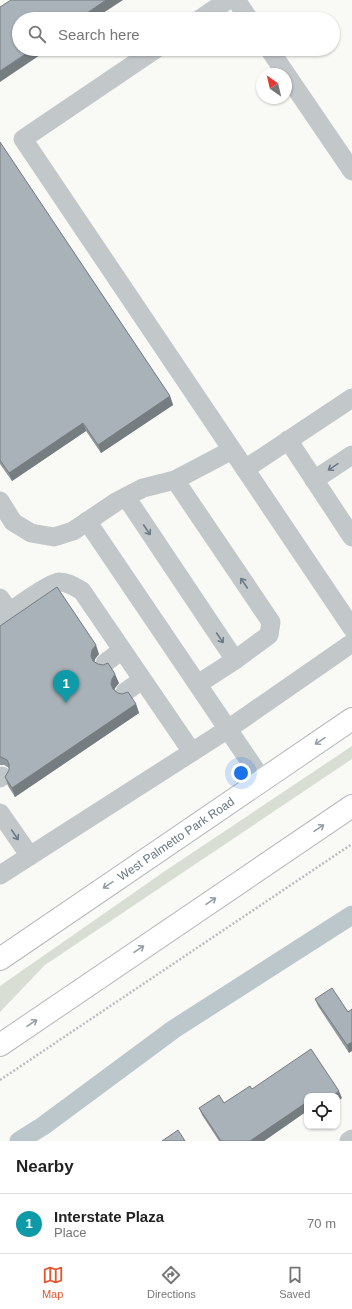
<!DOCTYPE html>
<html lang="en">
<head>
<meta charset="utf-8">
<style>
  body { margin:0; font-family:Arial,sans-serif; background:#f2f2f2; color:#222 }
  .controls { position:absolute; right:12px; bottom:12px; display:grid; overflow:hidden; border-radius:8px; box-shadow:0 1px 3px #0004 }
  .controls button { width:36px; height:36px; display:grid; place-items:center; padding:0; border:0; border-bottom:1px solid #e0e0e0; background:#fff; color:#222; font:20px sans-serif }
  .compass { position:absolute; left:256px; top:68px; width:36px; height:36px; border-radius:50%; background:#fff; box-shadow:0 1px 3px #0004; rotate:326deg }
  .you { position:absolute; left:241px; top:773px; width:14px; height:14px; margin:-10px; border:3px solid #fff; border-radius:50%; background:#1a73e8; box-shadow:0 0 0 6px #1a73e833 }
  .badge { display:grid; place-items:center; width:26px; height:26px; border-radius:50%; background:#e3552c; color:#fff; font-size:13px; font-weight:700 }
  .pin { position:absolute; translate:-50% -33px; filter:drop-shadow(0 1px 2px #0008) }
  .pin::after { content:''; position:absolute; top:21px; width:14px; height:12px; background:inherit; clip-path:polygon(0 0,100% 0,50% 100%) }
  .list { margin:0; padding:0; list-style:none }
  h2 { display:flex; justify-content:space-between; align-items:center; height:52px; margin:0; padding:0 16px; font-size:17px }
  h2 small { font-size:13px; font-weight:400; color:#767676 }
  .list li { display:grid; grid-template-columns:26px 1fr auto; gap:12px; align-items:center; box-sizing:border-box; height:60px; padding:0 16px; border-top:1px solid #e0e0e0 }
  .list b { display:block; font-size:15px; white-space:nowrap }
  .list p { margin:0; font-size:13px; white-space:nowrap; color:#767676 }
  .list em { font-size:13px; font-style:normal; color:#767676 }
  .icon { flex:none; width:22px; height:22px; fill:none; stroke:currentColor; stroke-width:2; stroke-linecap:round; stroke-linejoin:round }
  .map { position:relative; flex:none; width:352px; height:1141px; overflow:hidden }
  .search { position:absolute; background:#fff; box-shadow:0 1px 3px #0004; left:12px; right:12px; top:12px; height:44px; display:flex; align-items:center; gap:10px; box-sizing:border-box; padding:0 14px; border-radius:22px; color:#767676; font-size:15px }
  .sheet { height:112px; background:#fff }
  nav { display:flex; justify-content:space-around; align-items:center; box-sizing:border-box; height:56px; border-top:1px solid #e0e0e0; background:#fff; font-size:11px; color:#767676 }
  nav a { display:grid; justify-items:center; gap:2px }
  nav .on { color:#e3552c }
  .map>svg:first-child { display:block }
  .green { fill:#d9ded5 }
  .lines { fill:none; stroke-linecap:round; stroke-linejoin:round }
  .canal { stroke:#bbc7cb; stroke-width:19 }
  .major-casing { stroke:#b4b9bd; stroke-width:24 }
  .path { stroke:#babec1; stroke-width:2.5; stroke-dasharray:2 2; stroke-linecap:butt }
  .minor { stroke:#c2c7ca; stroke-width:19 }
  .major { stroke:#fff; stroke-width:22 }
  .wall { fill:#91999e }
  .shaded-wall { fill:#767d81 }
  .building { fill:#a9b2b8; stroke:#767d81 }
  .oneway { stroke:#697985 }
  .oneway2 { stroke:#929ea7 }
  .labels { text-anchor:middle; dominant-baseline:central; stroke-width:4; stroke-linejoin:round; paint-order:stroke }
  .street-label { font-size:12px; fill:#647581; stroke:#fff }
</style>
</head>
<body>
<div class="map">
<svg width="352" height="1141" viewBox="0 0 352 1141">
  <rect width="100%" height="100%" fill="#f9f9f6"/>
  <polygon class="green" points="352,746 352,759 45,965 0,1012 0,986 165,871"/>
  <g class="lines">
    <polyline class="canal" points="19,1141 43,1126 174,1029 352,915"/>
    <g class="major-casing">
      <g id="major">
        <path id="s1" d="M0,959L352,719"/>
        <polyline points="0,1045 352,806"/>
      </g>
    </g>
    <polyline class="path" points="0,1080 352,844"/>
    <g class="minor">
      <polyline points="236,0 249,19"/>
      <polyline points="200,19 228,0"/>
      <polyline points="156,49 23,139 352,628"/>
      <polyline points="269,49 352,171"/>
      <polyline points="288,440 352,537"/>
      <polyline points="245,469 352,398"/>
      <polyline points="314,480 352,455"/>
      <polyline points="126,497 235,660 269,635 271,622 175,480"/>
      <polyline points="0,501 13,522 31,533 54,537 73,531 116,502 143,488 175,480 232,450"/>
      <polyline points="87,521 263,781"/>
      <polyline points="0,598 10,612"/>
      <path d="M0,618C10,612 49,583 59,582C68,582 75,587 82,591L192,752"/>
      <polyline points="105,663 122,650"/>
      <polyline points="198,684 235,660"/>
      <polyline points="125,692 142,680"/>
      <polyline points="0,778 2,776"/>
      <polyline points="0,813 30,856"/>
      <polyline points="0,875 228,729 352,643"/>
      <polyline points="349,1141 352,1139"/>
    </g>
    <use href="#major" class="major"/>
  </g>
  <g class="wall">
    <polygon points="0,142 170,396 173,405 101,453 86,431 12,481 0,464"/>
    <polygon points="0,626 99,654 95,659 94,662 119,683 115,688 114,691 136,704 139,713 15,797 8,786 5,777 9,770 9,768 4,765 0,765"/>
    <polygon points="315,999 348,1012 349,1053 318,1006"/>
    <polygon points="252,1089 342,1098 307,1096 307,1111 264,1141 219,1141 202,1115 199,1108 224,1103"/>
  </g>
  <g class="shaded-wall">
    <polygon points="106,0 123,0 94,19 78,19"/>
    <polygon points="33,49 49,49 0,82 0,71"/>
    <polygon points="170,396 173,405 101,453 98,445"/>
    <polygon points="83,423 86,431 12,481 9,473"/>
    <polygon points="96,645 99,654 95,659 94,665 91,656 92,650"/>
    <polygon points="115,674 119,683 115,688 114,693 111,684 112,679"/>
    <polygon points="136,704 139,713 15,797 12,788"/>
    <polygon points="352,1042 352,1051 349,1053 347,1045"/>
    <polygon points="339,1091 342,1098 337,1102 337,1096 332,1096"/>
    <polygon points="307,1102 307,1111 264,1141 250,1141"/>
  </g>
  <g class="building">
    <polygon points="11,0 106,0 78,19 19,19 19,49 33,49 0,71 0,7"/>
    <polygon points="0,142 170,396 98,445 83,423 9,473 0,460"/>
    <polygon points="57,587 96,645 92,650 91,656 93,661 98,664 103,665 108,663 115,674 112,679 111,684 113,689 118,693 122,694 128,692 136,704 12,788 5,777 9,770 9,764 7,760 1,757 0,757 0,626"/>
    <polygon points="332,988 348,1012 352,1009 352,1042 347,1045 315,999"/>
    <polygon points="311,1049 339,1091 332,1096 307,1096 307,1102 250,1141 221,1141 199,1108 219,1095 224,1103 250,1086 252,1089"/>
    <polygon points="178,1130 185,1141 162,1141"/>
  </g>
  <defs><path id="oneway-shaft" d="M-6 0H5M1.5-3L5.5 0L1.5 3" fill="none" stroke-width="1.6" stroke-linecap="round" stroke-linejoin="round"/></defs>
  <g class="oneway">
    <use href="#oneway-shaft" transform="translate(333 467) rotate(146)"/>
    <use href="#oneway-shaft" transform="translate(147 530) rotate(56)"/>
    <use href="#oneway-shaft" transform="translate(244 583) rotate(-124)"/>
    <use href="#oneway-shaft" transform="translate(220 638) rotate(56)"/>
    <use href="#oneway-shaft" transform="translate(15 835) rotate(56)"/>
  </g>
  <g class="oneway2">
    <use href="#oneway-shaft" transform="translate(320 741) rotate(146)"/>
    <use href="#oneway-shaft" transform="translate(319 828) rotate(-34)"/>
    <use href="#oneway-shaft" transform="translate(108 885) rotate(146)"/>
    <use href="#oneway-shaft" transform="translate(211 901) rotate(-34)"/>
    <use href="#oneway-shaft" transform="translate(139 949) rotate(-34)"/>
    <use href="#oneway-shaft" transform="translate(32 1023) rotate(-34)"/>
  </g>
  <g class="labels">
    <g class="street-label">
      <text stroke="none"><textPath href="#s1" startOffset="213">West Palmetto Park Road</textPath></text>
    </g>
  </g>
</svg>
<div class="controls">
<button><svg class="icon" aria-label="locate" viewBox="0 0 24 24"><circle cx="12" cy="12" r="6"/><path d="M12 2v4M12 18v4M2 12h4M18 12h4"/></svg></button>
</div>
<svg class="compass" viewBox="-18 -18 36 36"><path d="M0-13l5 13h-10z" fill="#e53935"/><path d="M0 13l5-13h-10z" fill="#767676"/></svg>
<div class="you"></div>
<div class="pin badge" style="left:66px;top:703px;background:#0f9aa8">1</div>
<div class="search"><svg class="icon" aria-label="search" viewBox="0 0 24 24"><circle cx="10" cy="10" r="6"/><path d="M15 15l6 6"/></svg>Search here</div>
</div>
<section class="sheet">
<h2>Nearby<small></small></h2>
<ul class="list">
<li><span class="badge" style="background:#0f9aa8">1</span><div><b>Interstate Plaza</b><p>Place</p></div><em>70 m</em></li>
</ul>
</section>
<nav>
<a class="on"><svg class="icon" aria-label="map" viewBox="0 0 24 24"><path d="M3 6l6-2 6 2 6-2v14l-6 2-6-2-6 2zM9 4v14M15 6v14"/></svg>Map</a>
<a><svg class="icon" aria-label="directions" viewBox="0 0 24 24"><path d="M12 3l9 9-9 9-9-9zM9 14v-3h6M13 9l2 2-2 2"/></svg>Directions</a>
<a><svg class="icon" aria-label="saved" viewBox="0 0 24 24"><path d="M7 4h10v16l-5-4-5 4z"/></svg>Saved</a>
</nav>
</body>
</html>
